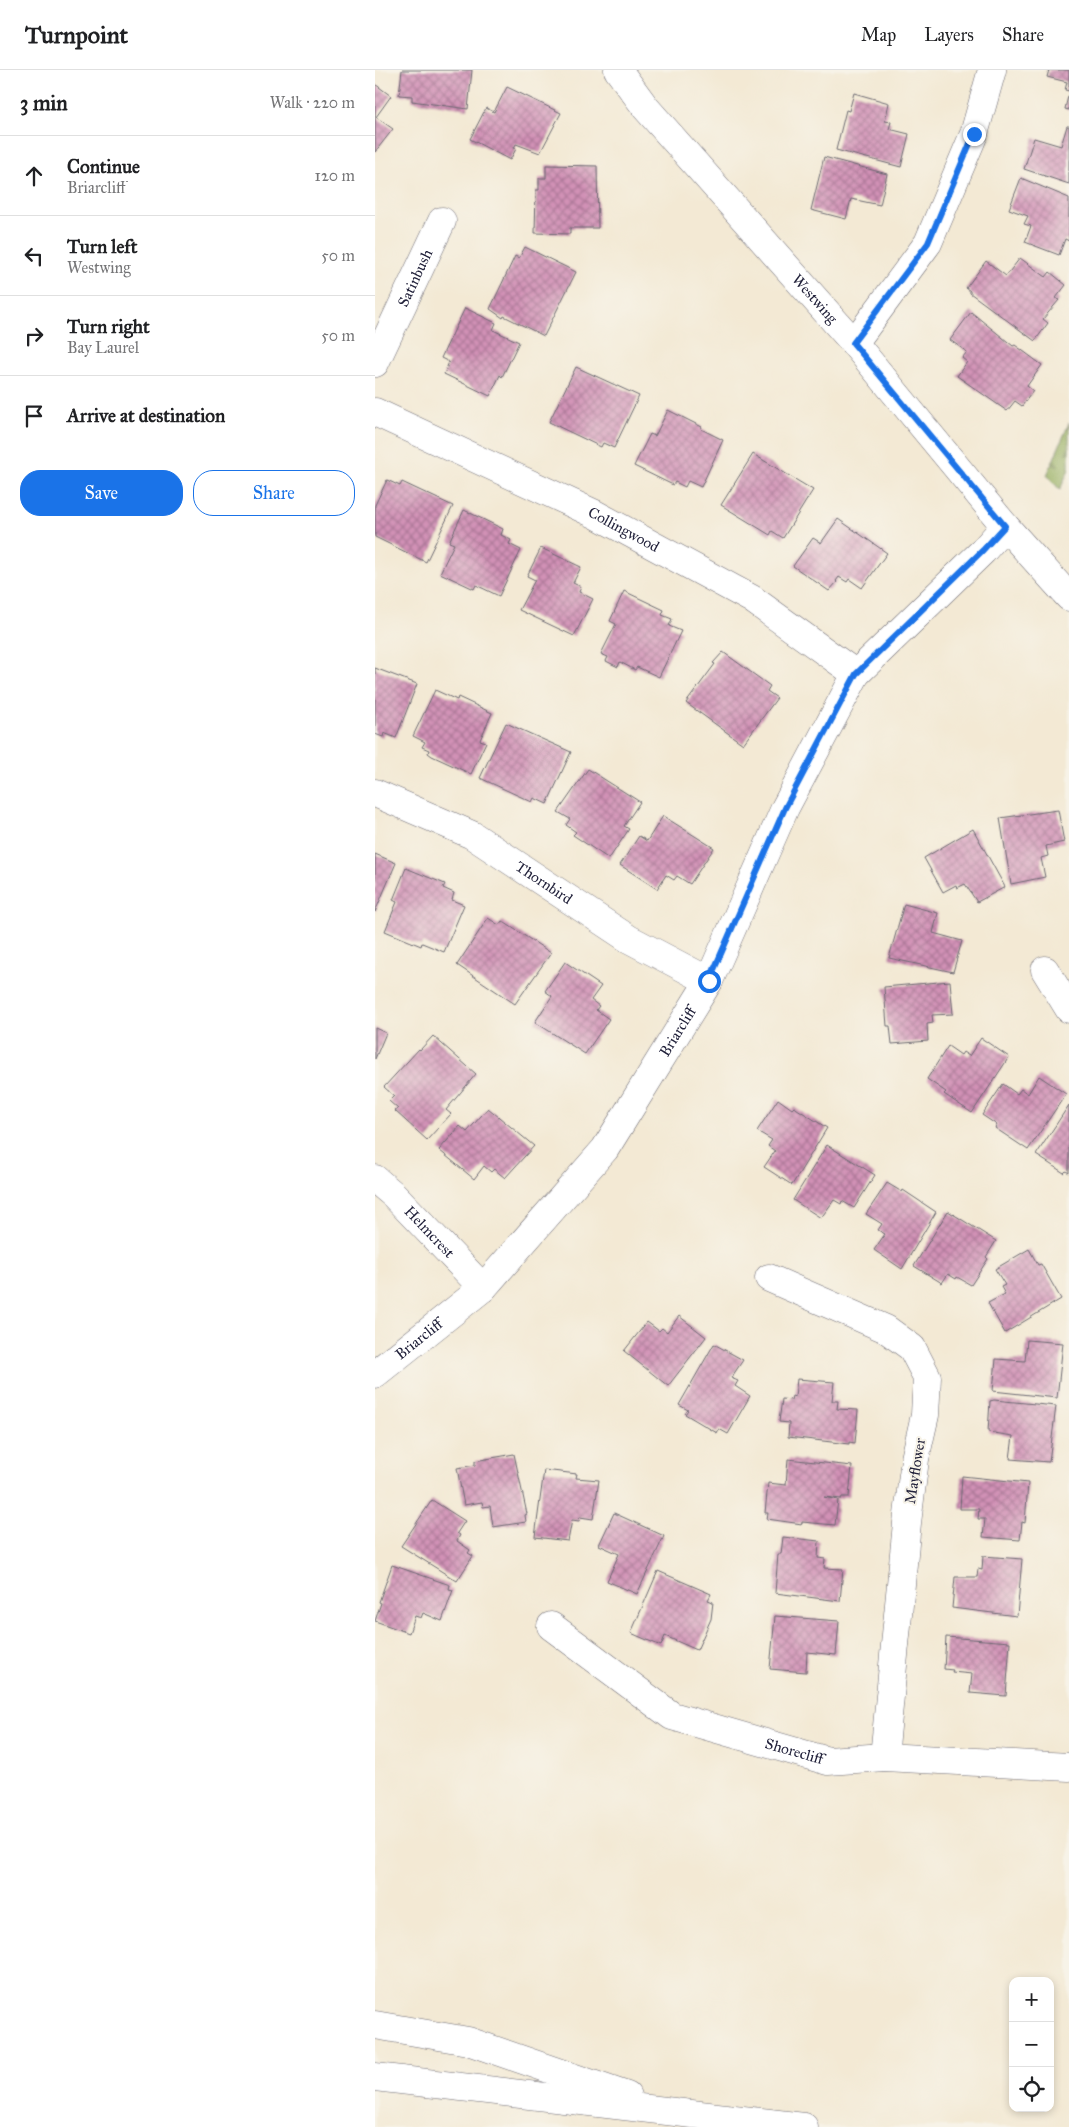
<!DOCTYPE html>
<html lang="en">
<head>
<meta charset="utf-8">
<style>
  body { margin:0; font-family:"IM FELL Great Primer",serif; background:#f6f6f6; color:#202124 }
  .controls { position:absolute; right:15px; bottom:15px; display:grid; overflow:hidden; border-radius:10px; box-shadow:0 2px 8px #0003 }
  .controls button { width:45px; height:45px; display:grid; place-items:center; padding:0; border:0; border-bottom:1px solid #e0e0e0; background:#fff; color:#202124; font:25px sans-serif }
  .stop { position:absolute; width:15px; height:15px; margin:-11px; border:4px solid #1a73e8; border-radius:50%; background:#fff }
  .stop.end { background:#1a73e8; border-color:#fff; box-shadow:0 1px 5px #0008 }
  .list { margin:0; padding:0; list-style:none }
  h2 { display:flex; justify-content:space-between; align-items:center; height:65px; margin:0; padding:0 20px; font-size:21px }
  h2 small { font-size:16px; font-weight:400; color:#757577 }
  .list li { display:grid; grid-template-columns:32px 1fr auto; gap:15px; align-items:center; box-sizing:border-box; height:80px; padding:0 20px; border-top:1px solid #e0e0e0 }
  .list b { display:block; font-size:19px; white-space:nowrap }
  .list p { margin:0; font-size:16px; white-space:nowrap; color:#757577 }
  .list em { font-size:16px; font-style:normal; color:#757577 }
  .actions { display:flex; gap:10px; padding:15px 20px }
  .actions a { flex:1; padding:11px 0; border:1px solid #1a73e8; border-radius:20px; text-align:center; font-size:18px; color:#1a73e8 }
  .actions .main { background:#1a73e8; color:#fff }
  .icon { flex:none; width:28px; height:28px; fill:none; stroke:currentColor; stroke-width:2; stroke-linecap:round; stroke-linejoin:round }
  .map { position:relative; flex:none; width:694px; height:2057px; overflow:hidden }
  header { display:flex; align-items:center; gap:30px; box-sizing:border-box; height:70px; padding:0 25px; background:#fff; border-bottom:1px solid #e0e0e0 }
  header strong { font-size:24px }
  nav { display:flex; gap:28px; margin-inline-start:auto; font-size:18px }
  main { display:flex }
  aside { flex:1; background:#fff }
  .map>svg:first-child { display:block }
  .forest { fill:url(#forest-firs); stroke:#5c684d }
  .building { fill:url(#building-cross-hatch) }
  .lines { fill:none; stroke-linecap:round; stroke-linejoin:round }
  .street-casing { stroke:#6b6871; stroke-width:29 }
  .secondary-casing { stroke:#6b6871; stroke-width:29 }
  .highway-casing { stroke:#6b6871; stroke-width:29 }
  .street { stroke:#fff; stroke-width:28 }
  .secondary { stroke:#fff; stroke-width:28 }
  .highway { stroke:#fff; stroke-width:28 }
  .route { stroke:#1a73e8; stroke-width:6 }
  .labels { text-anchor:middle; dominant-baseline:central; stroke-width:4; stroke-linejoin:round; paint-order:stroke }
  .street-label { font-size:15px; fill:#22223b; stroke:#f7f3e8 }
</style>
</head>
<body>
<header>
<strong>Turnpoint</strong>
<nav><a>Map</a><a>Layers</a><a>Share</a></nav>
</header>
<main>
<aside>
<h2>3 min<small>Walk · 220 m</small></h2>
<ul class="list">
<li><svg class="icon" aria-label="ahead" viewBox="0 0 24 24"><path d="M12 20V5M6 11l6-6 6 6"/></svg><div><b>Continue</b><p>Briarcliff</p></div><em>120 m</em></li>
<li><svg class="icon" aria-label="left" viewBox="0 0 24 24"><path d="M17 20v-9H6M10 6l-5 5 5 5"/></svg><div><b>Turn left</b><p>Westwing</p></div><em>50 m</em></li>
<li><svg class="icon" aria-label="right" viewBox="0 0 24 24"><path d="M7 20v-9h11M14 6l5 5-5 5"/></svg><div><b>Turn right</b><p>Bay Laurel</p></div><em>50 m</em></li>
<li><svg class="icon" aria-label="arrive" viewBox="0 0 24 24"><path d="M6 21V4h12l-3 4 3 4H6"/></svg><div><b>Arrive at destination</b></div></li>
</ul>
<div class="actions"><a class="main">Save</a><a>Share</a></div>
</aside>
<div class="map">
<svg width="694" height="2057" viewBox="0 0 694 2057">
  <defs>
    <pattern id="forest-firs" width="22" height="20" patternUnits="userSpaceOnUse" patternTransform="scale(1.25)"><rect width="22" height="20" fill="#95ad5f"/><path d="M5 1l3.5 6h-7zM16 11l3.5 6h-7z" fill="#798c50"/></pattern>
    <pattern id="building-cross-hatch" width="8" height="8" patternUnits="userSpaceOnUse" patternTransform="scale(1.25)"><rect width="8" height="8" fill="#d191b6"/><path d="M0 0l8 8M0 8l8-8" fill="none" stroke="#a97695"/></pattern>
  </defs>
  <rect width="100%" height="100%" fill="#f7f3e8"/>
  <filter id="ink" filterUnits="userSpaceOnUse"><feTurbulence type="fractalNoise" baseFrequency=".02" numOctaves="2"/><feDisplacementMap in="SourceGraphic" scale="10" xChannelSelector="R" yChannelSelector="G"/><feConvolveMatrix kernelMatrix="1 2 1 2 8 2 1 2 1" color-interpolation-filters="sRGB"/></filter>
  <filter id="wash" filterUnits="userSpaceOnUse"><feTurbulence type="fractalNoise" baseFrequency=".0096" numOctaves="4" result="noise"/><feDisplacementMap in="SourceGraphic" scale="20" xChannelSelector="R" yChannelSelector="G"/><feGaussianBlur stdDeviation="1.12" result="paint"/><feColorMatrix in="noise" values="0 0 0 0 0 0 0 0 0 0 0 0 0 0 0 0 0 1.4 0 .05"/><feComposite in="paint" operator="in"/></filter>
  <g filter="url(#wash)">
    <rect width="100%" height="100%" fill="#f3e9d4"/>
    <polygon class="forest" points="694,353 694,399 685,420 672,405"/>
    <g id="blocks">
      <g class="building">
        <polygon points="27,0 97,0 93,39 37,31 37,26 24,25"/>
        <polygon points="674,0 694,0 694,21 690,20 692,12 672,7"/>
        <polygon points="0,14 16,26 1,47 18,59 0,82"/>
        <polygon points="132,17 186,43 165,83 141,74 139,78 141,79 135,90 95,69 111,38 119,42"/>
        <polygon points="479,23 514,33 510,51 516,52 514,59 534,64 526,97 461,80 471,40 474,41"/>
        <polygon points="693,26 694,26 694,40 690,39"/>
        <polygon points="692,56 694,56 694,114 649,99 659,68 686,76"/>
        <polygon points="449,87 512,104 505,135 476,129 471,149 436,140"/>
        <polygon points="171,95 222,96 223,158 195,158 195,164 160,163 161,120 164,120 164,108 171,108"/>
        <polygon points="646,108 694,128 694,171 690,169 684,185 650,172 656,156 649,154 653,146 634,139"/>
        <polygon points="150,177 201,202 169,266 129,246 128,248 115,239 140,186 144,188"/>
        <polygon points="645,188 671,207 675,202 691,215 681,228 684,230 668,249 673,253 660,271 595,223 595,221 591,218 611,191 631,206"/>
        <polygon points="90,238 121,253 118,260 144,272 127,307 125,305 115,326 69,304 74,292 66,288"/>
        <polygon points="596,242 638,276 640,275 667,295 652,316 658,321 647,336 640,331 632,341 582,306 592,292 587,288 592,282 575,270"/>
        <polygon points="201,297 264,326 239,378 228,373 226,377 174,352"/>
        <polygon points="293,340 327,357 326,359 348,370 326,417 313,411 310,417 300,412 298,415 259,396 275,364 280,366"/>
        <polygon points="378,384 438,420 408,468 397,461 395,465 346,435"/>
        <polygon points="12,410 25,416 27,412 78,436 51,492 0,467 0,435"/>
        <polygon points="89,440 128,459 126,465 136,470 134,474 146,480 124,526 101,515 99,519 65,503 79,474 74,472"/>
        <polygon points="463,449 512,483 487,518 474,509 472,512 464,507 461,511 462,512 454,521 418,496 438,468 446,473"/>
        <polygon points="166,478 206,497 198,513 206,517 204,522 218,529 199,566 144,540 160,510 152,506"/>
        <polygon points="249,521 289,540 287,545 297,549 294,556 306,561 284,607 262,597 260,600 245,592 243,597 231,591 233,587 226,584 241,554 235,551"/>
        <polygon points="348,582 395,616 392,621 402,628 368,674 311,633 340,594 338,593"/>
        <polygon points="0,598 42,614 21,668 9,663 8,667 0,664"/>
        <polygon points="60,620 82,630 83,627 117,643 105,670 111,672 96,704 57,686 53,683 54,680 47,677 50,672 38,666"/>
        <polygon points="131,653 196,682 172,734 159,728 157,732 105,708"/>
        <polygon points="213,699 265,732 249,756 254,759 234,789 198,765 201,762 191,755 195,749 183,742"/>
        <polygon points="683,740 689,772 671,776 673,786 666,788 670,807 636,814 625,748"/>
        <polygon points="288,746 339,778 315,814 302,806 299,810 291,805 282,819 245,795 264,766 272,771"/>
        <polygon points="598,759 630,817 602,832 590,814 582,818 581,815 568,822 549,788"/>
        <polygon points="0,784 21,793 0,842"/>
        <polygon points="31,798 70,814 68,818 79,823 77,830 89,835 69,882 47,873 46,876 10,861 22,832 18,830"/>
        <polygon points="529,834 563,843 558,863 587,871 578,902 514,888"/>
        <polygon points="113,848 124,855 127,851 176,883 140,934 82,895"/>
        <polygon points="190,892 226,916 216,930 224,936 221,940 234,949 210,984 160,952 177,926 170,921"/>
        <polygon points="575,911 578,944 557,945 558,953 552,954 553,971 517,974 515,956 512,956 509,917"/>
        <polygon points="0,958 11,963 0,989"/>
        <polygon points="58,966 101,1004 71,1040 76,1044 52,1070 20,1041 23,1039 14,1031 19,1026 9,1017 44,979 45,980"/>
        <polygon points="606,968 634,987 597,1043 569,1024 571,1022 552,1009 573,976 586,985 588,982 594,986"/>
        <polygon points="664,1006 691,1024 653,1080 620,1058 622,1055 607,1045 628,1014 642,1024 646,1019 653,1024"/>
        <polygon points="403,1029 417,1039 419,1037 452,1058 417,1115 389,1097 400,1081 393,1076 397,1070 382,1061"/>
        <polygon points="694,1035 694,1103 691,1101 689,1103 661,1085"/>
        <polygon points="113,1038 159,1076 130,1108 119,1099 116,1102 109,1096 99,1109 64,1080 85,1056 92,1062"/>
        <polygon points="452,1075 500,1105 479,1138 467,1131 466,1134 459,1130 446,1148 418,1130"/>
        <polygon points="512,1113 527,1122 528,1120 561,1142 527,1199 499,1180 510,1164 503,1160 507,1154 491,1144"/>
        <polygon points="573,1141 621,1171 611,1187 613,1189 596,1215 582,1207 581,1209 573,1204 567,1213 539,1196"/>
        <polygon points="654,1179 663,1195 666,1194 686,1229 630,1263 613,1233 630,1224 626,1217 630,1215 620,1199"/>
        <polygon points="304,1246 331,1267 293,1316 249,1281 272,1252 284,1261 287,1258 292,1262"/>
        <polygon points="652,1270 688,1273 682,1328 618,1321 621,1289 650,1291"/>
        <polygon points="339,1274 368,1290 356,1308 363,1311 360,1316 375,1326 353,1364 344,1359 342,1363 310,1344 313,1340 304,1335"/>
        <polygon points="422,1309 459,1312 457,1331 463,1331 462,1339 483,1340 480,1373 474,1372 474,1374 413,1367 414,1353 404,1352 407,1329 416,1330 417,1326 420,1327"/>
        <polygon points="619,1330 681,1336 674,1392 635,1389 638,1366 613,1362 615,1331"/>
        <polygon points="139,1384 152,1444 150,1445 151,1452 118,1457 115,1436 108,1437 107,1432 89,1435 82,1398 100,1395 100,1391"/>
        <polygon points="413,1389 477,1396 474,1427 467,1427 466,1429 449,1427 463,1430 460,1455 427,1452 427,1454 392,1449 393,1443 390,1443 393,1413 411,1415"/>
        <polygon points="169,1400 202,1404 201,1408 224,1410 218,1449 205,1447 204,1451 197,1450 193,1471 160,1467"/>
        <polygon points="587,1406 653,1413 650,1453 647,1452 645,1470 608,1467 610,1449 603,1449 604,1439 585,1439"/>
        <polygon points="57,1430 90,1451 82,1463 85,1465 82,1471 95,1480 93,1483 98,1486 82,1511 26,1476"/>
        <polygon points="239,1443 289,1466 262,1524 232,1511 244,1484 224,1475"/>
        <polygon points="408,1467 444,1471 443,1488 450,1489 449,1498 468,1499 465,1531 400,1523 403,1484 406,1484"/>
        <polygon points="608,1486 647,1489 642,1546 577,1538 580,1507 602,1507 603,1499 607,1500"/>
        <polygon points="17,1495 75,1515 74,1519 78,1520 67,1551 48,1543 46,1548 40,1546 34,1563 0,1551 6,1533 4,1532"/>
        <polygon points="283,1501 336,1524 333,1530 338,1532 336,1549 322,1580 290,1566 286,1576 256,1563"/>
        <polygon points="400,1546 464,1551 461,1585 432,1582 431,1602 395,1599"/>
        <polygon points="571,1567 635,1572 631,1626 595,1623 597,1604 577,1602 578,1600 569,1599"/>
      </g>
    </g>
  </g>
  <g filter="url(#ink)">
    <use href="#blocks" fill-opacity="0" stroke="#6b6871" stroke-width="1"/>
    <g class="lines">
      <g class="street-casing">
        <g id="street">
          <polyline points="479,273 553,173 599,64 617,0"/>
          <path id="s1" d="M0,293L67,151"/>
          <path id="s2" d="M0,342L220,444L377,529L481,604"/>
          <path id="s3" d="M0,723L97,765L254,869L334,911"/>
          <polyline points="670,900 694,939"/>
          <path id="s4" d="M0,1109L19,1125L108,1218"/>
          <polyline points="394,1208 511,1259 537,1278 552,1307 550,1345 540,1389 532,1453 509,1687"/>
          <path id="s5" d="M0,1304L108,1218L230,1079L334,911L410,738L481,604L608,481L630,456"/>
          <path id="s6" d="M176,1556L297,1646L453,1691L509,1687L694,1697"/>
        </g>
      </g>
      <g class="secondary-casing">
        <g id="secondary">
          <path id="s7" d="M243,0L271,38L479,273L630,456L694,527"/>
        </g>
      </g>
      <g class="highway-casing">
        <g id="highway">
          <polyline points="0,1955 93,1971 252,2026"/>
          <polyline points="0,2007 429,2057"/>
        </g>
      </g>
      <use href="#street" class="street"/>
      <use href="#secondary" class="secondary"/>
      <use href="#highway" class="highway"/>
    </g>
  </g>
  <g class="lines" filter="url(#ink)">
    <polyline class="route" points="334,911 410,738 481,604 608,480 630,456 478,273 553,173 599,64"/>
  </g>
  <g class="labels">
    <g class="street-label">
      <text stroke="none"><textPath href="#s1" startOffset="94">Satinbush</textPath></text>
      <text stroke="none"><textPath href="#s7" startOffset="302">Westwing</textPath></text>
      <text stroke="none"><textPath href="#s2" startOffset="275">Collingwood</textPath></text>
      <text stroke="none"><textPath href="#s3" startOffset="192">Thornbird</textPath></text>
      <text stroke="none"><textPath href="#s5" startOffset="461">Briarcliff</textPath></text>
      <text stroke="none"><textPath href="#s4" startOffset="76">Helmcrest</textPath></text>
      <text stroke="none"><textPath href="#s5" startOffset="56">Briarcliff</textPath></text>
      <text transform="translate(540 1401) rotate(-81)">Mayflower</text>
      <text stroke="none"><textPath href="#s6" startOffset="278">Shorecliff</textPath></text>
    </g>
  </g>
</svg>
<div class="controls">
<button>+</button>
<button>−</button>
<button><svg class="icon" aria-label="locate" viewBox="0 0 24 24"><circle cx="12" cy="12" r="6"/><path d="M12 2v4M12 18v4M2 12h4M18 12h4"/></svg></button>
</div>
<div class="stop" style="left:334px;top:911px"></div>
<div class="stop end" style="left:599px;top:64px"></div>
</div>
</main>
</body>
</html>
